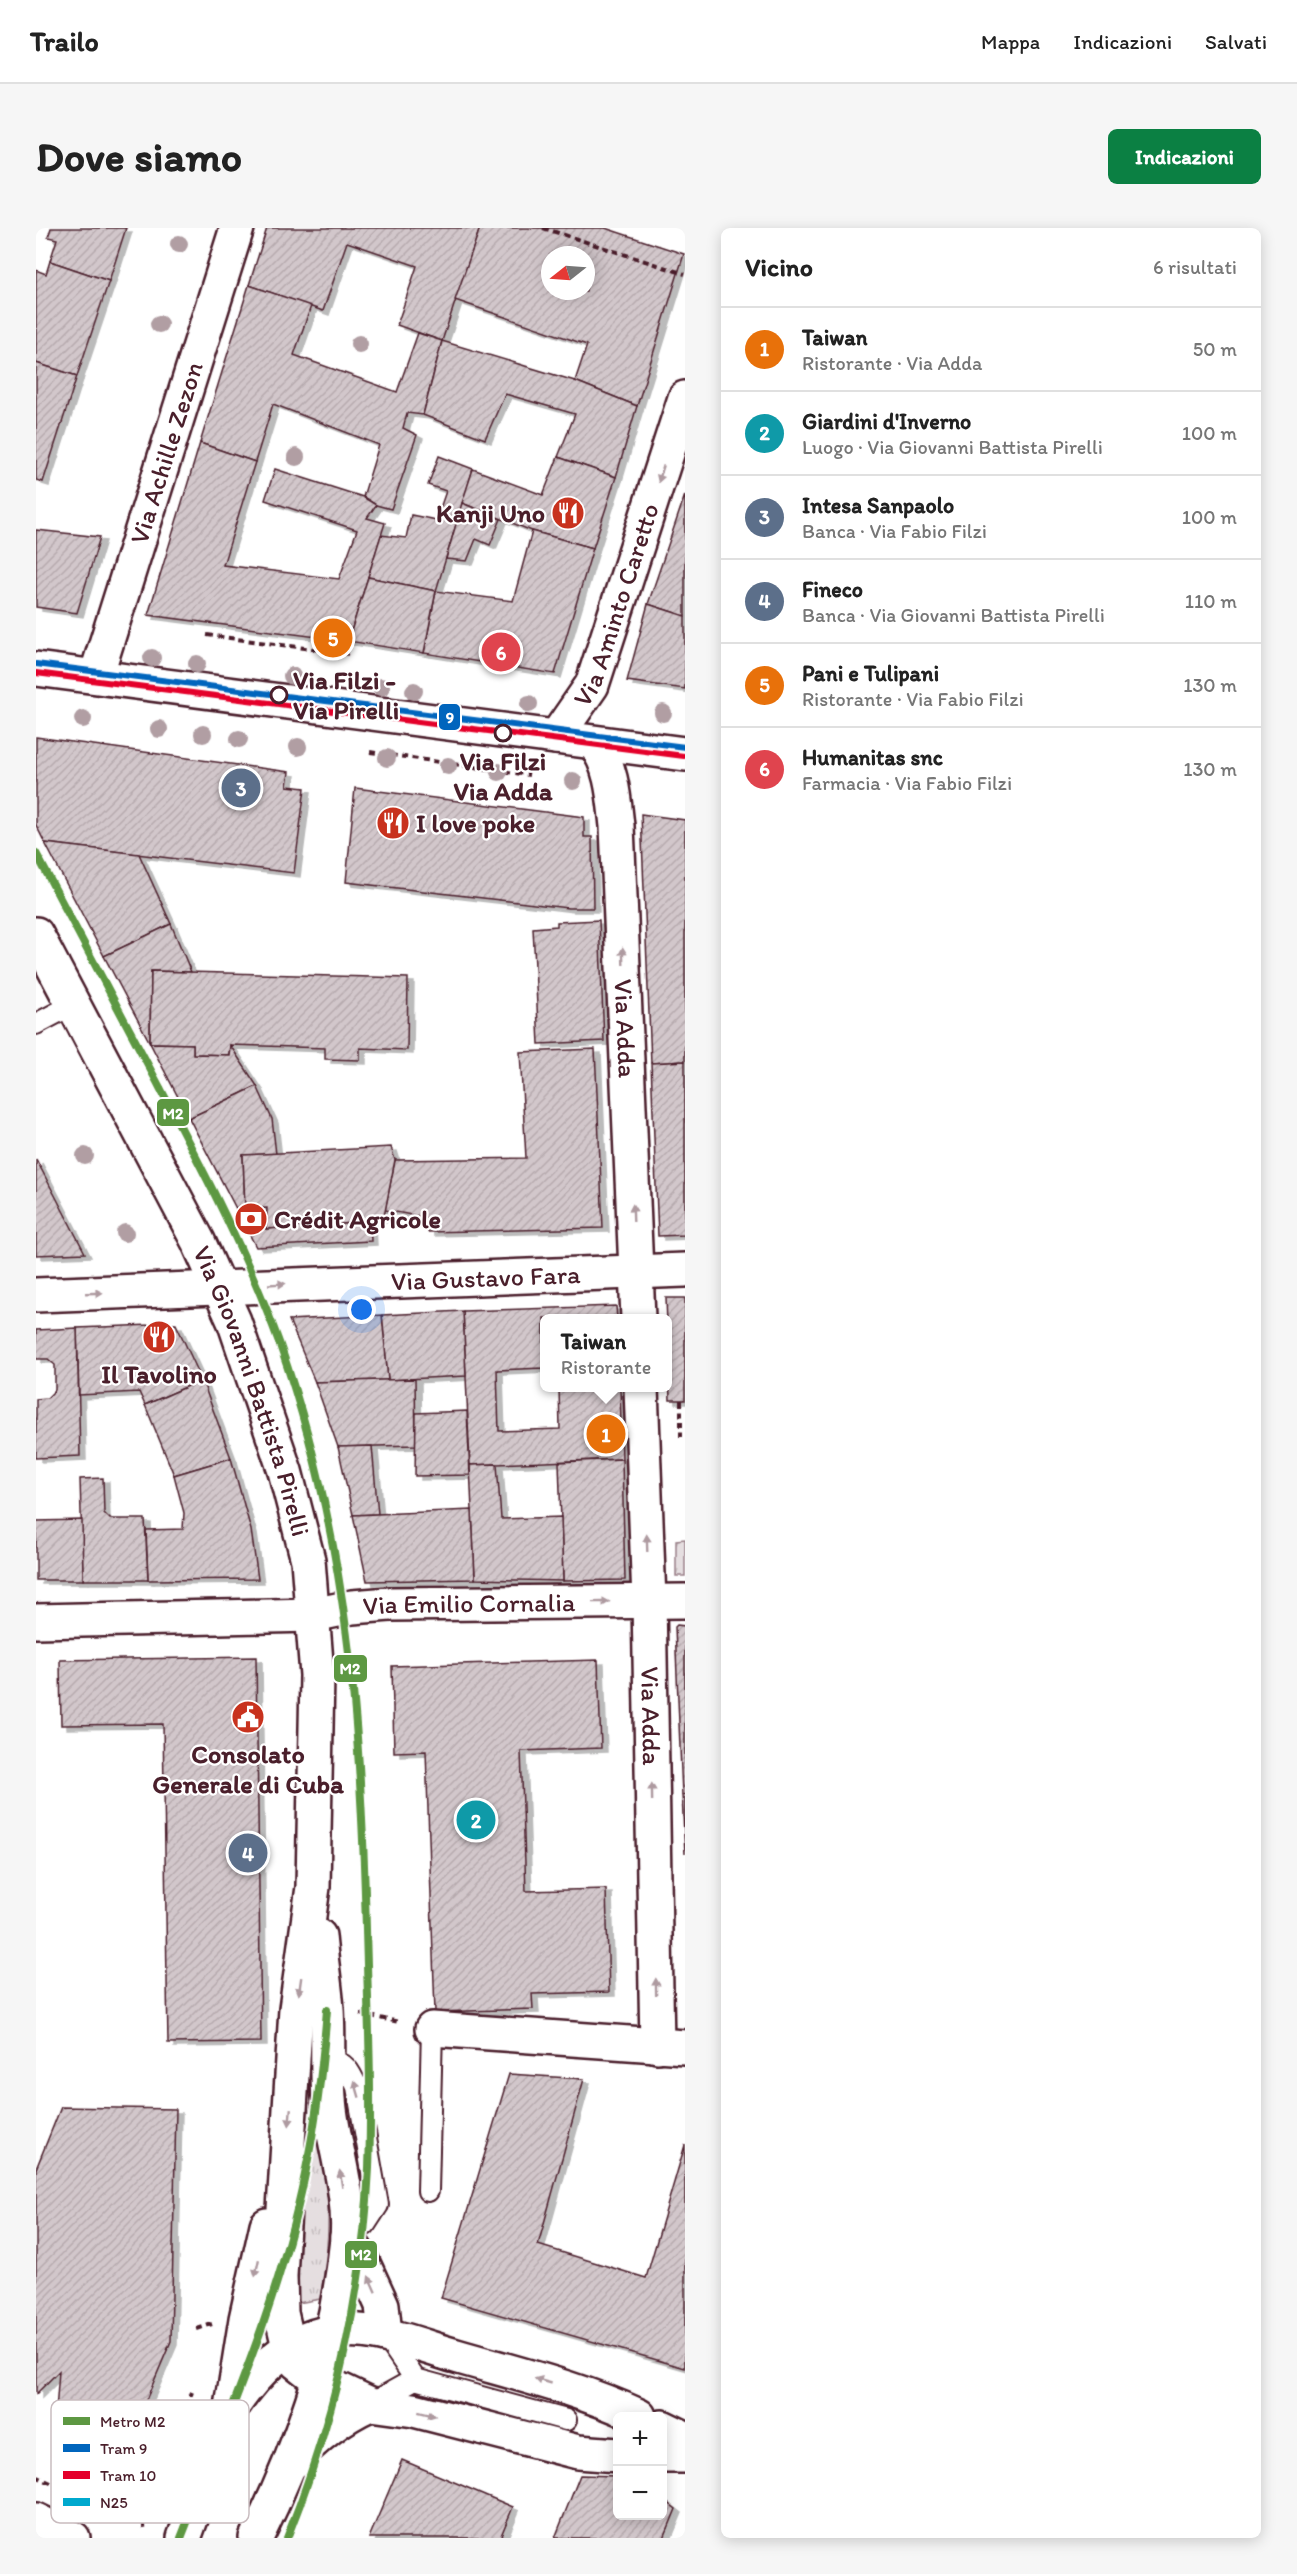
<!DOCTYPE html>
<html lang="it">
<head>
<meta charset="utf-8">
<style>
  body { margin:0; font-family:Itim,sans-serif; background:#f6f6f6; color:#222 }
  .controls { position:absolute; right:18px; bottom:18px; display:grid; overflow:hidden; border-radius:9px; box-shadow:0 3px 15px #0003 }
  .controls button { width:54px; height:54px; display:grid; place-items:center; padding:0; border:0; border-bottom:2px solid #e0e0e0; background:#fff; color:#222; font:30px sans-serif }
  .compass { position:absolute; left:505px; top:18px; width:54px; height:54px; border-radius:50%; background:#fff; box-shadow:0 3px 15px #0003; rotate:253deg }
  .you { position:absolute; left:326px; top:1082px; width:21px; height:21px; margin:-15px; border:4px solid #fff; border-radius:50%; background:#1a73e8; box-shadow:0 0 0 9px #1a73e833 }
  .badge { display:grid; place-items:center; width:39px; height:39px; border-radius:50%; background:#0b8043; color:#fff; font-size:20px; font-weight:700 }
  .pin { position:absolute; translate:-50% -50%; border:3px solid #fff; box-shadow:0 2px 6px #0006 }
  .popup { position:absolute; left:504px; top:1086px; width:132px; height:78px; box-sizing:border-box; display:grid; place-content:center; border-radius:9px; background:#fff; filter:drop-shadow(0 2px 4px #0005); font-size:20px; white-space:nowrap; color:#767676 }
  .popup b { font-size:22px; color:#222 }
  .popup::after { content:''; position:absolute; left:50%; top:100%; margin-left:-12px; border:12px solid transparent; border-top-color:#fff }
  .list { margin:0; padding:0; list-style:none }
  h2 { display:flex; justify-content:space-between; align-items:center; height:78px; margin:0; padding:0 24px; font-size:26px }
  h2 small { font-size:20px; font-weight:400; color:#767676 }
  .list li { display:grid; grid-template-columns:39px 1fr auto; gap:18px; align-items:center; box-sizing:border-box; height:84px; padding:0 24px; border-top:2px solid #e0e0e0 }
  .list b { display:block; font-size:22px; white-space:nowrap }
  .list p { margin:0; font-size:20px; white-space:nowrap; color:#767676 }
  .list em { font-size:20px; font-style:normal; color:#767676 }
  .map { position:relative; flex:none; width:649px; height:2310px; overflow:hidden; border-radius:9px }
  header { display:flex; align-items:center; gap:36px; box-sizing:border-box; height:84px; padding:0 30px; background:#fff; border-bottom:2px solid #e0e0e0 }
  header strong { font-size:28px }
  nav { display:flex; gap:33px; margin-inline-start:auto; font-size:21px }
  .intro { display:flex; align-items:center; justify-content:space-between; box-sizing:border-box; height:144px; padding:0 36px }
  h1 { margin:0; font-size:42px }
  .button { padding:15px 27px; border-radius:9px; background:#0b8043; color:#fff; font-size:21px; font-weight:700 }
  main { display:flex; gap:36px; padding:0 36px }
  aside { flex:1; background:#fff; border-radius:9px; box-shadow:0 3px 15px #0003 }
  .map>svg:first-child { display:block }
  .grass { fill:url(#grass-tufts); stroke:#987e86; stroke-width:1.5 }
  .building { fill:url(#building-hatch); stroke:#4a1f2b; stroke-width:1.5; fill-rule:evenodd; filter:url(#shadow) }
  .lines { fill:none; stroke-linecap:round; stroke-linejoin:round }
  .lane-casing { stroke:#4a1f2b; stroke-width:24 }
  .street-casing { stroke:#4a1f2b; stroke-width:38 }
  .secondary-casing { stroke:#4a1f2b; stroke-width:38 }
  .path { stroke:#4a1f2b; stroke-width:4; stroke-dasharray:6 4.5; stroke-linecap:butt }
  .lane { stroke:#fff; stroke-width:20 }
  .street { stroke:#fff; stroke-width:33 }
  .secondary { stroke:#fff; stroke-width:33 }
  .bus-1-casing { stroke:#fff; stroke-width:10 }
  .bus-1 { stroke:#00a9ce; stroke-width:6 }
  .tram-1-casing { stroke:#fff; stroke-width:10 }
  .tram-2-casing { stroke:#fff; stroke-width:10 }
  .tram-1 { stroke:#0065bd; stroke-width:6 }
  .tram-2 { stroke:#e4002b; stroke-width:6 }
  .metro-1-casing { stroke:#fff; stroke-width:12 }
  .metro-1 { stroke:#5d9842; stroke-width:8 }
  .tree { fill:#b19ea3 }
  .oneway { fill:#ae9aa0 }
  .stop-dot { fill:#fff; stroke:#4a1f2b; stroke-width:3 }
  .labels { text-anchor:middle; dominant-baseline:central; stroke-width:4.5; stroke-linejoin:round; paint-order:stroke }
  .street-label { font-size:26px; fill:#4a1f2b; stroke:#fff }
  .poi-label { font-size:26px; font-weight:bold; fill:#4a1f2b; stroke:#fff; text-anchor:start }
  .stop-label { font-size:26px; font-weight:bold; fill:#4a1f2b; stroke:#fff; text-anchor:start }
  .key { fill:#fff; stroke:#c9bcbf; stroke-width:1.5 }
  .key-label { font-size:16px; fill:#4a1f2b }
  .line-badge { stroke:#fff; stroke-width:2 }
  .badge-label { font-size:16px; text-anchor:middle; font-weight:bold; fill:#fff }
</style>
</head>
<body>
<header>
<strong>Trailo</strong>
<nav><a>Mappa</a><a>Indicazioni</a><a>Salvati</a></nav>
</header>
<div class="intro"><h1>Dove siamo</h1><a class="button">Indicazioni</a></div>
<main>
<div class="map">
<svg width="649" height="2310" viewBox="0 0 649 2310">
  <defs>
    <pattern id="grass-tufts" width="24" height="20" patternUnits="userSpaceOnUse" patternTransform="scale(1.5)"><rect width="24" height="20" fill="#e5dee0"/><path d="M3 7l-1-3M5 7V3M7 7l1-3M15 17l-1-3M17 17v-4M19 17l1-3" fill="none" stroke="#c6bec0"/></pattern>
    <pattern id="building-hatch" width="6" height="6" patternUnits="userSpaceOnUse" patternTransform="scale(1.5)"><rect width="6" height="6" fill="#d2c7cb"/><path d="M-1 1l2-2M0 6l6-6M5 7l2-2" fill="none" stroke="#b6aaae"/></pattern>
    <filter id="shadow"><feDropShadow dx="6" dy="4" stdDeviation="0" flood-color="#0004"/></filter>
  </defs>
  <rect width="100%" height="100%" fill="#fff"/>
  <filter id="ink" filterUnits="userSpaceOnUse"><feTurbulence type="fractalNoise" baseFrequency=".0167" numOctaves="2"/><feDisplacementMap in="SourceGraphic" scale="12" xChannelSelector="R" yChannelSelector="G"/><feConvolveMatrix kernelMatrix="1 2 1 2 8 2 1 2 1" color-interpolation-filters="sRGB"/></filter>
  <g filter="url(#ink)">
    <g class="grass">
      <polygon points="649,1311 649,1348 640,1348 640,1312"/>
      <path d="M270,1875H275C282,1911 292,1948 292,1984C293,2014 289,2042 284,2071L256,2076V2047L275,1921L266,1902Z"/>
    </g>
    <g class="building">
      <polygon points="15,0 90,0 73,53 14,33 21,11 12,9"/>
      <polygon points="231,0 444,0 406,113 361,97 381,38 311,14 287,83 213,57"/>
      <path d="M444,0H569L648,26L601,178L539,153L551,117L419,72ZM514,27H550V63H514Z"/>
      <polygon points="14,33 73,53 41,148 0,135 0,42 10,46"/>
      <polygon points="213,57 275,78 258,127 361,164 382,105 406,113 387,187 371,185 367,200 381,207 355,281 340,277 327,269 343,217 237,176 219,234 164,215"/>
      <polygon points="406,113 539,153 601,178 580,249 522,229 539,186 469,166 449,211 387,187"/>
      <polygon points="0,135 41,148 7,254 0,252"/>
      <polygon points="164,215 219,234 187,337 303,351 321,302 229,272 239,241 327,269 340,277 331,290 349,295 312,413 112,387"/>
      <polygon points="403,228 437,241 400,363 332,349 345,307 370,310 375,287 400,292 410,263 392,257"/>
      <polygon points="522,229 580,249 557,320 496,303 426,275 437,241 507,267"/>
      <polygon points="649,267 649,388 612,376"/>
      <polygon points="426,275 465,291 454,317 440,311 431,333 410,331"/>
      <polygon points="0,302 64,309 41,385 0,379"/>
      <polygon points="496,303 557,320 519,446 388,425 400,363 477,373"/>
      <polygon points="332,349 400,363 388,425 312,413"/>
      <polygon points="612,376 649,388 649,461 591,453"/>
      <polygon points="0,509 253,544 251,558 269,560 258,645 9,615 0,597"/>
      <polygon points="319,560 548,589 548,609 556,609 557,680 532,680 310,654"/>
      <polygon points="605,586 649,592 649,833 615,835"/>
      <polygon points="9,615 103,626 135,696 68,728"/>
      <polygon points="563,692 568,813 503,816 497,700 521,698 521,694"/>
      <polygon points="135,696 155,744 115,743 114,815 68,728"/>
      <polygon points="115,743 372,750 371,822 324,820 324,832 289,831 289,820 194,817 193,827 157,826 157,816 114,815"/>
      <polygon points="114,815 157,816 157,826 193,827 194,817 221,858 153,890"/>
      <polygon points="559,821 567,1000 392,1004 391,990 349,982 359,932 490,930 484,824"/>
      <polygon points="649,833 649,1007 622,1008 615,835"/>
      <polygon points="221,858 236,891 240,926 207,927 209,981 231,980 230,1001 334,994 335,1013 220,1019 153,890"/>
      <polygon points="355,919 359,932 348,989 334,994 230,1001 231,980 209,981 207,927"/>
      <polygon points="0,931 49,1025 0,1027"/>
      <polygon points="630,1070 649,1070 649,1172 634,1172"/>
      <polygon points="580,1078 581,1090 508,1090 508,1140 461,1142 463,1203 524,1201 523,1160 584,1160 586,1231 434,1237 427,1083"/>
      <polygon points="427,1083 430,1148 352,1152 346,1087"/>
      <polygon points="346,1087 352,1152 279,1154 253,1092"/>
      <polygon points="140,1096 166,1152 109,1177 103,1164 43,1167 41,1100"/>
      <polygon points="41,1100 44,1228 0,1230 0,1171 11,1170 19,1162 19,1137 12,1131 0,1131 0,1102"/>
      <polygon points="379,1151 380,1217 302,1219 279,1154"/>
      <polygon points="166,1152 195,1230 138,1247 109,1177"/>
      <polygon points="431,1183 434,1247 379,1248 380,1185"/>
      <polygon points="336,1218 342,1286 317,1287 302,1219"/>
      <polygon points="195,1230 215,1302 222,1351 112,1352 110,1302 147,1301 148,1285 138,1247"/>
      <polygon points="586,1231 589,1352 527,1353 523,1234"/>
      <polygon points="461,1236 465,1291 525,1289 527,1353 439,1351 434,1237"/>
      <polygon points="67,1250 68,1285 74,1291 109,1291 112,1352 47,1352 44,1251"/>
      <polygon points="436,1282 439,1351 331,1353 317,1287"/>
      <polygon points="46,1292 47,1352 0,1352 0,1293"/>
      <polygon points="641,1397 649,1398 649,1567 646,1567 639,1399"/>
      <polygon points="220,1429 225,1814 132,1815 127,1496 25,1497 24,1432"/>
      <polygon points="562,1432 565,1520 485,1523 490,1663 570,1661 573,1764 496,1766 497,1781 399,1784 390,1523 358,1524 356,1438"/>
      <polygon points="646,1567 649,1567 649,1626"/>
      <polygon points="473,1846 548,1851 502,2017 610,2050 649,1917 649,2140 405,2070"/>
      <polygon points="25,1879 140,1881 135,2113 82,2238 18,2210 23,2143 0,2166 0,1941"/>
      <polygon points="366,2232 477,2279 464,2310 333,2310"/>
      <polygon points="544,2247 582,2248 582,2288 626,2288 626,2270 640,2281 628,2310 519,2310"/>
    </g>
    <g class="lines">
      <g class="lane-casing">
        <g id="lane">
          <polyline points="0,796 36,777"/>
          <path d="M291,1832C309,1833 314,1843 321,1859L342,1977L329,1997L311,2009"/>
          <polyline points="392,1963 396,1801"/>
          <polyline points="349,2107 379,2151 530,2192"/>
          <polyline points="334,2176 379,2151"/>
        </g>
      </g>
      <g class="street-casing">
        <g id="street">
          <polyline points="0,441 649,526"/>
          <path id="s1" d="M60,448L201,0"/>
          <path id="s2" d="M520,509L556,457L649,170"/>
          <path id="s3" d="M558,515C576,537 578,571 581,598L602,1090"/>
          <path id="s4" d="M0,706L162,1013L198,1093L249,1243L272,1332L281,1447L277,1659L260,1781L244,2048L245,2085L253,2119L260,2134L283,2152L334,2176L378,2182L542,2224L582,2227"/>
          <path id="s5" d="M0,1067L649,1042"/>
          <path id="s6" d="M605,1160L613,1373L621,1818"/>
          <path id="s7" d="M0,1393L277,1387L316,1379L354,1376L649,1373"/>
          <polyline points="396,1801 649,1819"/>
          <polyline points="311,2009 324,2029 346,2077 349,2107"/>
          <path d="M196,2179C221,2143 250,2112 295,2104C337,2097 381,2117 420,2128C482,2146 545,2161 603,2188"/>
          <polyline points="626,2199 649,2210"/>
          <polyline points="626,2228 649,2228"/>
          <path d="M257,2234C279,2209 303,2190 334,2176"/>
          <polyline points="148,2310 196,2179 210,2091 231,1997"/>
          <path d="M220,2310C266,2217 301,2114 311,2011C315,1968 299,1923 294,1881C290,1847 293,1814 291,1781C289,1757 285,1732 283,1708"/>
        </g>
      </g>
      <g class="secondary-casing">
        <polyline id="secondary" points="0,2292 37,2310"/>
      </g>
      <g class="path">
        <polyline points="507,0 649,46"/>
        <polyline points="171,407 314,426"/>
        <polyline points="334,524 493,547"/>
        <polyline points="645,1172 645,1209"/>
        <polyline points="324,1786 363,1794"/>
        <polyline points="161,2101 176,2096"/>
        <polyline points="143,2198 156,2164"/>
        <polyline points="0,2248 25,2260"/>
        <polyline points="101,2263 109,2303"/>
        <polyline points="115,2263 128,2230"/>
      </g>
      <use href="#lane" class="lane"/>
      <use href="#street" class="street"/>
      <use href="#secondary" class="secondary"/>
      <g class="bus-1-casing">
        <polyline id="bus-1" points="0,441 649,526"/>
      </g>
      <use href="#bus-1" class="bus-1"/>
      <g class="tram-1-casing">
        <polyline id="tram-1" points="0,436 649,519"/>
      </g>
      <g class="tram-2-casing">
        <polyline id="tram-2" points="0,445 648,528"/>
      </g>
      <use href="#tram-1" class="tram-1"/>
      <use href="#tram-2" class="tram-2"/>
      <g class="metro-1-casing">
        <g id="metro-1">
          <path d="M0,625C40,701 80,777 120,852C165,938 211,1025 244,1117C312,1311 325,1497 330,1701C332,1781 336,1860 333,1940C327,2067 298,2192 251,2310"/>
          <path d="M145,2310C193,2187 248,2061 272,1931C282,1881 287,1832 291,1782"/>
        </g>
      </g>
      <use href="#metro-1" class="metro-1"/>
    </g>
    <g class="tree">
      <circle cx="143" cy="16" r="9"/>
      <circle cx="123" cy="96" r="9"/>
      <circle cx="323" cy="116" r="9"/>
      <circle cx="260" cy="229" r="9"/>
      <circle cx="116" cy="430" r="9"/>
      <circle cx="161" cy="436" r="9"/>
      <circle cx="256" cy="448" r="9"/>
      <circle cx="345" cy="459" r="9"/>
      <circle cx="378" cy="463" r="9"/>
      <circle cx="493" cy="476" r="9"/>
      <circle cx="627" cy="485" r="9"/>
      <circle cx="47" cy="491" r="9"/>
      <circle cx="123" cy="501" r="9"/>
      <circle cx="167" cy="506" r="9"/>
      <circle cx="203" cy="511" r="9"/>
      <circle cx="262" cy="519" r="9"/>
      <circle cx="351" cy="530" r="9"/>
      <circle cx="412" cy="538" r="9"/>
      <circle cx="463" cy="544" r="9"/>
      <circle cx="537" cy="553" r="9"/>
      <circle cx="49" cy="928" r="9"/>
      <circle cx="89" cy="1005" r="9"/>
    </g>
    <defs><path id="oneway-solid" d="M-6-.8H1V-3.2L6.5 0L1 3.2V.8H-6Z" transform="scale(1.5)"/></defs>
    <g class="oneway">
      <use href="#oneway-solid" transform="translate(625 246) rotate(108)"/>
      <use href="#oneway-solid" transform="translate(587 728) rotate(-92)"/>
      <use href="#oneway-solid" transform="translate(597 985) rotate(-92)"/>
      <use href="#oneway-solid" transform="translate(241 1056) rotate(-3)"/>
      <use href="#oneway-solid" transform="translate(58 1065) rotate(-2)"/>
      <use href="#oneway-solid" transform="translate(611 1315) rotate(-92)"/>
      <use href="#oneway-solid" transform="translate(565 1374) rotate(-1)"/>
      <use href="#oneway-solid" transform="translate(616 1564) rotate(-91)"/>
      <use href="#oneway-solid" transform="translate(264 1758) rotate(98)"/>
      <use href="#oneway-solid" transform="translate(620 1759) rotate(-91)"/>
      <use href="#oneway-solid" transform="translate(321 1861) rotate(-106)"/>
      <use href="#oneway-solid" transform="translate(254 1889) rotate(95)"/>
      <use href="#oneway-solid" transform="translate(305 1951) rotate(-99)"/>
      <use href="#oneway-solid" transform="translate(221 2040) rotate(102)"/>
      <use href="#oneway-solid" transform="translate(336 2056) rotate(-114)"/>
      <use href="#oneway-solid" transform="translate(507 2153) rotate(-164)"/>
      <use href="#oneway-solid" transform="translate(391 2186) rotate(14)"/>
    </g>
  </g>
  <defs>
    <g id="restaurant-disc" transform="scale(1.725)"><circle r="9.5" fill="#c8321e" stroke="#fff"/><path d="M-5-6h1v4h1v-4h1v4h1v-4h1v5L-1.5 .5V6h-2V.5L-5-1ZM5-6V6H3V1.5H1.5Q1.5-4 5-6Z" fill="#fff"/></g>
    <g id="bank-disc" transform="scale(1.725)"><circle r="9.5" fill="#c8321e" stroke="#fff"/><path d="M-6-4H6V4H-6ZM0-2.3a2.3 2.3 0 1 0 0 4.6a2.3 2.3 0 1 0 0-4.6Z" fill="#fff"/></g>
    <g id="civic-disc" transform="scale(1.725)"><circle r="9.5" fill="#c8321e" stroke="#fff"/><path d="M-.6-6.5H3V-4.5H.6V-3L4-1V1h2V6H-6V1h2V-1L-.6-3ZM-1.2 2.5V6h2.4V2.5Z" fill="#fff"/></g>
  </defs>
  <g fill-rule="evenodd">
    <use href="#restaurant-disc" x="532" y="285"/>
    <use href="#restaurant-disc" x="357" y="595"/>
    <use href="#bank-disc" x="215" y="991"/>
    <use href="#restaurant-disc" x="123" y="1109"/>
    <use href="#civic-disc" x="212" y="1489"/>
  </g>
  <g class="stop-dot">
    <circle cx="243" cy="467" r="8"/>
    <circle cx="467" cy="505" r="8"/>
  </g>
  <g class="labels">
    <g class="street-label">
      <text stroke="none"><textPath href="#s1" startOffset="234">Via Achille Zezon</textPath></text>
      <text stroke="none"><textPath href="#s2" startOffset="147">Via Aminto Caretto</textPath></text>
      <text stroke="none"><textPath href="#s3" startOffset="290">Via Adda</textPath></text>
      <text stroke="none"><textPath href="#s5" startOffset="450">Via Gustavo Fara</textPath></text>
      <text stroke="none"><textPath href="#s4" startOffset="507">Via Giovanni Battista Pirelli</textPath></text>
      <text stroke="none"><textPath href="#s7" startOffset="434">Via Emilio Cornalia</textPath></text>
      <text stroke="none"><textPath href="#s6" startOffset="328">Via Adda</textPath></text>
    </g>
    <g class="poi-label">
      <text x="509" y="285" text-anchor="end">Kanji Uno</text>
      <text x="380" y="595">I love poke</text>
      <text x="238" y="991">Crédit Agricole</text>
      <text x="123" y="1146" text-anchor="middle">Il Tavolino</text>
      <text x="212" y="1526" text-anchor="middle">Consolato<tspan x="212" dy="30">Generale di Cuba</tspan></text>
    </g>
    <g class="stop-label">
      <text x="257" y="452">Via Filzi -<tspan x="257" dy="30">Via Pirelli</tspan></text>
      <text x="467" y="533" text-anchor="middle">Via Filzi<tspan x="467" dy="30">Via Adda</tspan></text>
    </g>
  </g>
  <rect x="15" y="2172" width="198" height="123" rx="9" class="key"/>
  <rect x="27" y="2189" width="27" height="8" fill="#5d9842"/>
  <rect x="27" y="2216" width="27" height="8" fill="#0065bd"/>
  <rect x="27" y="2243" width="27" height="8" fill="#e4002b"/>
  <rect x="27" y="2270" width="27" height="8" fill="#00a9ce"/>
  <g class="key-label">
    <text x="64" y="2199">Metro M2</text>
    <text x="64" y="2226">Tram 9</text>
    <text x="64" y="2253">Tram 10</text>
    <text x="64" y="2280">N25</text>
  </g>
  <g class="line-badge">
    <rect x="402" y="475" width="23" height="28" rx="6" fill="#0065bd"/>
    <rect x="120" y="870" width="34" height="29" rx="6" fill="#5d9842"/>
    <rect x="297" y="1426" width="35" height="29" rx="6" fill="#5d9842"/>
    <rect x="308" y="2012" width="34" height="29" rx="6" fill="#5d9842"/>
  </g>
  <g class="badge-label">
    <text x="414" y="495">9</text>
    <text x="137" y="891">M2</text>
    <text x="314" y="1446">M2</text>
    <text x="325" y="2032">M2</text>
  </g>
</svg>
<div class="controls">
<button>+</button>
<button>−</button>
</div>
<svg class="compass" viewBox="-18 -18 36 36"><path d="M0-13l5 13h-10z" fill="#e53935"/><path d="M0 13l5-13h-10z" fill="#767676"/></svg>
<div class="you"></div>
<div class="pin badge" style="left:570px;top:1206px;background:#e8710a">1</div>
<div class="popup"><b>Taiwan</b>Ristorante</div>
<div class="pin badge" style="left:440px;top:1592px;background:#0f9aa8">2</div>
<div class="pin badge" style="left:205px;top:560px;background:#5c6f8a">3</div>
<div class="pin badge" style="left:212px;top:1625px;background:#5c6f8a">4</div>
<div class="pin badge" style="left:297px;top:410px;background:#e8710a">5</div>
<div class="pin badge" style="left:465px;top:424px;background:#e0444e">6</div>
</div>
<aside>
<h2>Vicino<small>6 risultati</small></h2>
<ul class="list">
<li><span class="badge" style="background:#e8710a">1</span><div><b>Taiwan</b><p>Ristorante · Via Adda</p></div><em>50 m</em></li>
<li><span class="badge" style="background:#0f9aa8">2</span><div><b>Giardini d'Inverno</b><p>Luogo · Via Giovanni Battista Pirelli</p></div><em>100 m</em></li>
<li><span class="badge" style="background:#5c6f8a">3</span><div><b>Intesa Sanpaolo</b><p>Banca · Via Fabio Filzi</p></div><em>100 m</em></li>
<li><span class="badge" style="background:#5c6f8a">4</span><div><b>Fineco</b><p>Banca · Via Giovanni Battista Pirelli</p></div><em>110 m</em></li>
<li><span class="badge" style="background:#e8710a">5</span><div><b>Pani e Tulipani</b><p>Ristorante · Via Fabio Filzi</p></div><em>130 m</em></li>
<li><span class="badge" style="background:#e0444e">6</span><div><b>Humanitas snc</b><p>Farmacia · Via Fabio Filzi</p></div><em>130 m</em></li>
</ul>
</aside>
</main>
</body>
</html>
